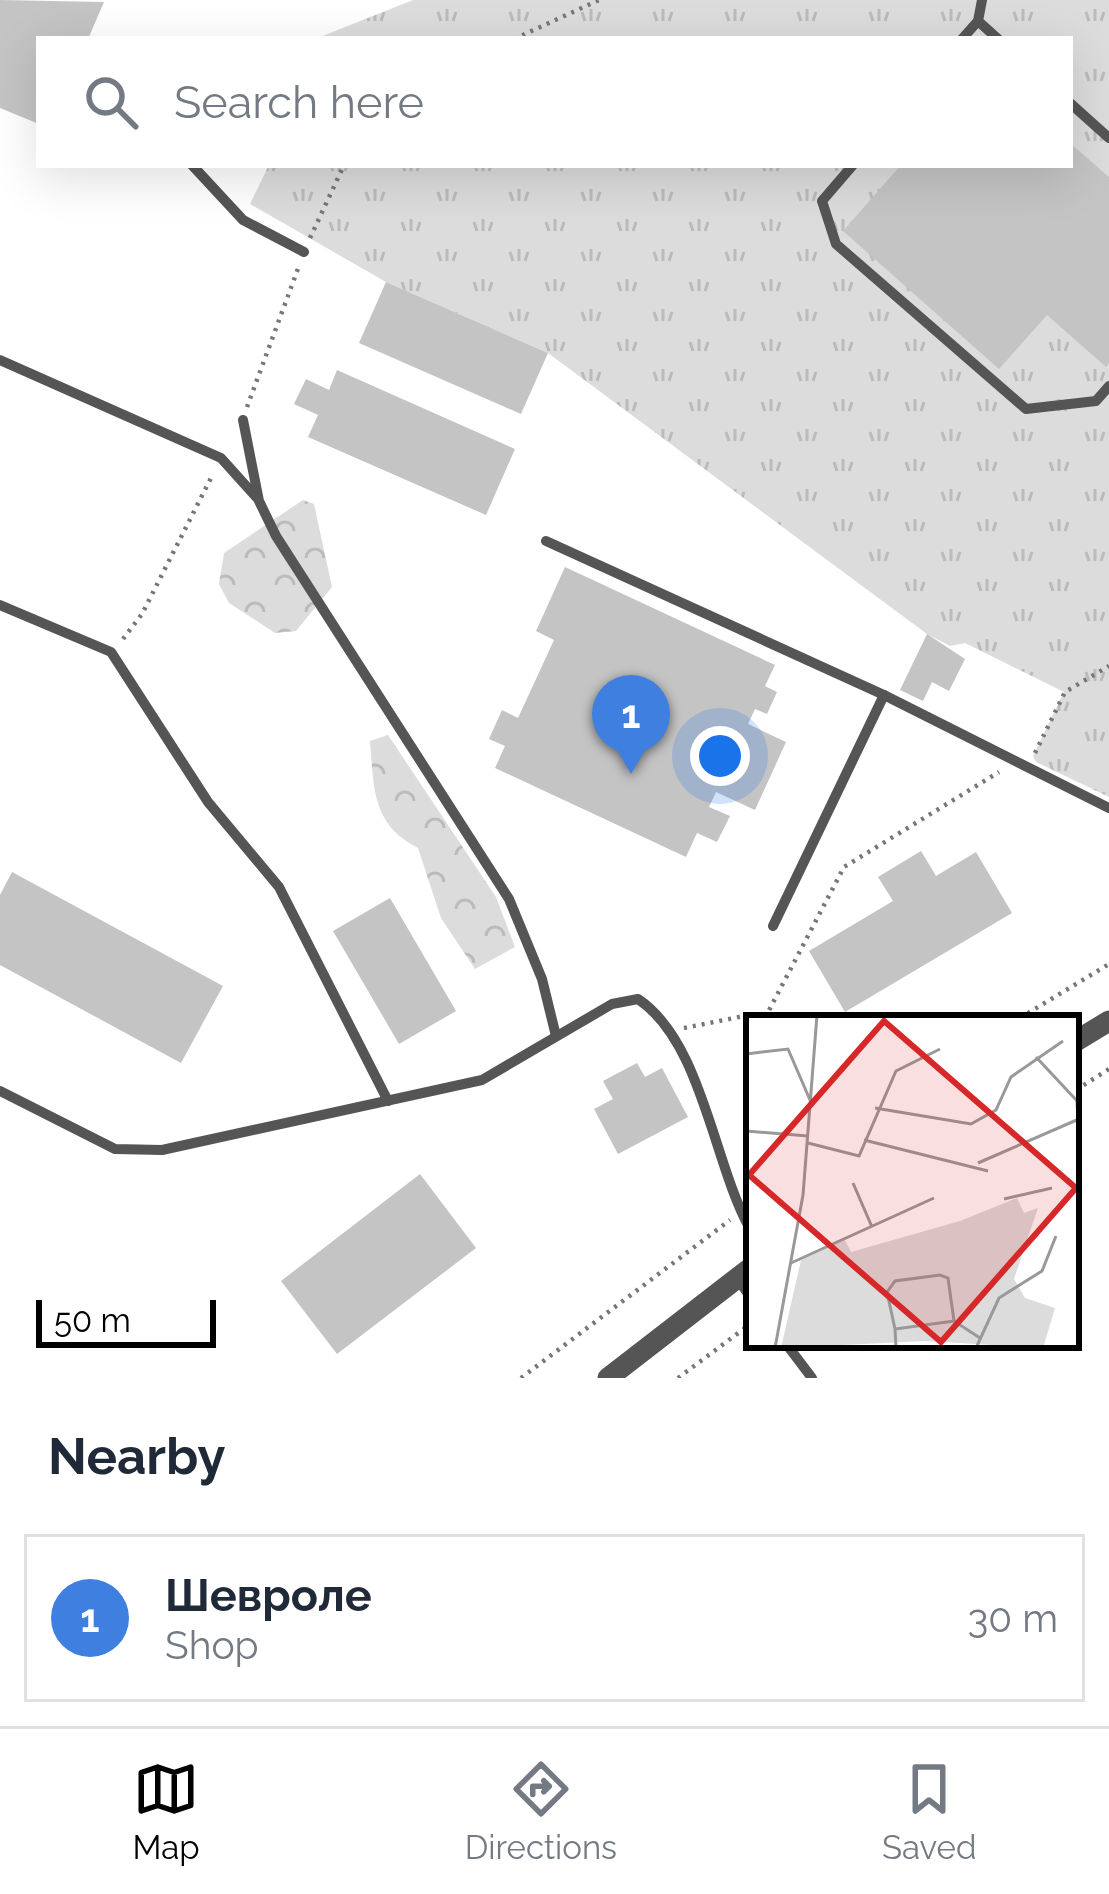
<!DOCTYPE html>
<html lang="en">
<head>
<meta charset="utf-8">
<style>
  body { margin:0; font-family:Raleway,sans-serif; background:#f6f6f7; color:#1f2937 }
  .scale { position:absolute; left:36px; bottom:30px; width:180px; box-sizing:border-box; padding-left:12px; border:6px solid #000; border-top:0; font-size:33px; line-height:42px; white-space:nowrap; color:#000; -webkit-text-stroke:9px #fff; paint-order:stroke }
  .you { position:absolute; left:720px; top:756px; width:42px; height:42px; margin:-30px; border:9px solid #fff; border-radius:50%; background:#1a73e8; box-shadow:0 0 0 18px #1a73e833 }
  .badge { display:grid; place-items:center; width:78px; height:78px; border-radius:50%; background:#000; color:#fff; font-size:39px; font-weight:700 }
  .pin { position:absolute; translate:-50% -99px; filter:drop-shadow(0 3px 6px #0008) }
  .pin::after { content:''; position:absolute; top:63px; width:42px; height:36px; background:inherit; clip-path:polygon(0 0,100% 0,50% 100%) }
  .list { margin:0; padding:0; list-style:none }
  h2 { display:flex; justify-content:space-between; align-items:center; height:156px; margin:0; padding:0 48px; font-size:51px }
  h2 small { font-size:39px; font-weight:400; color:#747a83 }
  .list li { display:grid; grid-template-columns:78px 1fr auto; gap:36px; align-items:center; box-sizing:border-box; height:168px; margin:0 24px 24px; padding:0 24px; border:3px solid #e0e1e3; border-radius:0px }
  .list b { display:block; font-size:45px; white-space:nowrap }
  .list p { margin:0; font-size:39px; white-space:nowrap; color:#747a83 }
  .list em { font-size:39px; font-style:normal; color:#747a83 }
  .icon { flex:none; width:66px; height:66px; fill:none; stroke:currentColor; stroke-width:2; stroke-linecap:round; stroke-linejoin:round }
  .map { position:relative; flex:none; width:1109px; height:1378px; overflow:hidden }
  .search { position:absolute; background:#fff; box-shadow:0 12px 48px #0002; left:36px; right:36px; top:36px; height:132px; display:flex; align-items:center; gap:30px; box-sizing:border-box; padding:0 42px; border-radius:0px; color:#747a83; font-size:45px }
  .sheet { height:348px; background:#fff }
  nav { display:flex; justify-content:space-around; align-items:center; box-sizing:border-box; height:168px; border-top:3px solid #e0e1e3; background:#fff; font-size:33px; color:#747a83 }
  nav a { display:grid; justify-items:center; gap:6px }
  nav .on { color:#000 }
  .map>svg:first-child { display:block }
  .grass { fill:url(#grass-tufts) }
  .forest { fill:url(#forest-crowns) }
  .building { fill:#c4c4c4 }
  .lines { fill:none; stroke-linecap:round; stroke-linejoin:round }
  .path { stroke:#777; stroke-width:4.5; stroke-dasharray:3 6; stroke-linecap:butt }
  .service { stroke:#555; stroke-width:10 }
  .minor { stroke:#555; stroke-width:21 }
  .inset-road { fill:none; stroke:#999; stroke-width:3 }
  .view { fill:#d62828; fill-opacity:0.15; stroke:#d62828; stroke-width:6 }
  .inset-edge { fill:none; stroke:#000; stroke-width:6 }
</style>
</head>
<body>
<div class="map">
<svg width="1109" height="1378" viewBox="0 0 1109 1378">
  <defs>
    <pattern id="grass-tufts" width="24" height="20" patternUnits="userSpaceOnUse" patternTransform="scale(3)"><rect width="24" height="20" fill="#dcdcdc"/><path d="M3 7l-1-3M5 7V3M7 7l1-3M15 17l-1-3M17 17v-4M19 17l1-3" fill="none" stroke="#bbb"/></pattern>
    <pattern id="forest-crowns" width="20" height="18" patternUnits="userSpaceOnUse" patternTransform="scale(3)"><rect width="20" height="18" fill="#dcdcdc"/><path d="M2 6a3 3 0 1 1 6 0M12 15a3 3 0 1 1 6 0" fill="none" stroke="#bbb"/></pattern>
  </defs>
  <rect width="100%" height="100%" fill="#fff"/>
  <polygon class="grass" points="413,0 1109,0 1109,797 1036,762 1033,756 1064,692 965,643 950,646 927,634 548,353 386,282 250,204 269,165 1070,165 1070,39 315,39"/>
  <g class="forest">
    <polygon points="303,500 314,504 332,587 296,631 275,633 229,603 219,584 224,553"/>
    <path d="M388,735L496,897L515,947L475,969L441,918L418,848C371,824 374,787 370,741Z"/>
  </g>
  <g class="building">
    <polygon points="0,0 104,2 88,39 39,39 39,124 0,108"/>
    <polygon points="1070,143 1109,177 1109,363 1106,367 1047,315 999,369 843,231 901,165 1070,165"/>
    <polygon points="386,282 548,353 521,414 359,343"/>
    <polygon points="337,370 515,449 486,515 308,437 318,415 294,404 306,379 329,390"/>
    <polygon points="565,567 775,665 765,686 777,692 767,714 755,709 748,724 786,742 755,810 716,792 709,807 730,816 717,842 697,833 686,857 495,768 505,746 489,739 502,710 518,718 554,640 536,631"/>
    <polygon points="927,634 965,659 949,691 932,682 923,701 900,690"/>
    <polygon points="921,851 936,876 976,852 1012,913 845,1012 809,951 893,901 878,877"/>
    <polygon points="12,872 223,986 181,1063 0,965 0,895"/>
    <polygon points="390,898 456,1011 399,1044 333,931"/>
    <polygon points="637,1063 645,1077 662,1068 688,1117 618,1154 594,1109 613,1099 603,1081"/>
    <polygon points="420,1174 476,1248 337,1354 281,1281"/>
  </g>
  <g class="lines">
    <g class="path">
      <polyline points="514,39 599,0"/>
      <polyline points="310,238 344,165"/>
      <polyline points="247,407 299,266"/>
      <polyline points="123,639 142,614 212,476"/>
      <polyline points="1035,753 1065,692 1109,666"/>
      <polyline points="1020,1018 1109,964"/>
      <polyline points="684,1028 744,1016 766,1016 844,867 999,772"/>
      <polyline points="1076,1090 1109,1069"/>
      <polyline points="521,1378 730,1220"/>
      <polyline points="678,1378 749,1325"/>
    </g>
    <g class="service">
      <polyline points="982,0 978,21 998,39"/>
      <polyline points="962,39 978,21"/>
      <polyline points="1070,103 1109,138"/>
      <polyline points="192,165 243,220 304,252"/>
      <polyline points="853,165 822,201 836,244 1026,409 1096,401 1109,386"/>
      <polyline points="0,360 221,458 257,498"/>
      <polyline points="243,420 259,501 276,536 509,899 542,979 556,1036"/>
      <polyline points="546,541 884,695 1109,808"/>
      <polyline points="0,605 111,652 208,802 279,887 388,1101"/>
      <polyline points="773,926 884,695"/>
      <path d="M0,1091L115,1149L162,1150L482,1080L612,1004L638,999C702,1042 713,1161 749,1227"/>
      <polyline points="737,1278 749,1295"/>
      <polyline points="787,1345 812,1378"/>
    </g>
    <g class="minor">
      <polyline points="1076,1041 1109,1021"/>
      <polyline points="608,1378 749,1269"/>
    </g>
  </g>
  <g transform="translate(746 1015)">
    <rect width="333" height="333" fill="#fff"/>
    <path d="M271,183L278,198L292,193L268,264L279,283L309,293L297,333L179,326L35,333L55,245L99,225L105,237L214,206Z" fill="#dcdcdc"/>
    <path class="inset-road" d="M0,39L42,34L64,85M290,42L333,88M331,86L333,127M129,93L225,109L250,95L265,62L317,26M0,116L62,121M118,125L242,156M62,128L113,141L150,56L194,34M232,148L333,104M107,168L126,212M258,184L306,173M45,248L188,183M149,314L141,277L149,266L194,260L202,263L208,306M29,333L57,180L71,0M150,333L149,314L208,306L234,323M230,333L253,283L296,256L310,221"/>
    <path class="view" d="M138,6L330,173L195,327L3,160Z"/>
    <rect width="333" height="333" class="inset-edge"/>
  </g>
</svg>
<div class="scale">50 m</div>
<div class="you"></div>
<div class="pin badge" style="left:631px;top:774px;background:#3f7fe0">1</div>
<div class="search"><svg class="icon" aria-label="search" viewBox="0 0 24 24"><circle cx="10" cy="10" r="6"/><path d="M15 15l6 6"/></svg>Search here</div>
</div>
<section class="sheet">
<h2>Nearby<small></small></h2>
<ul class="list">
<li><span class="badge" style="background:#3f7fe0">1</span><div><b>Шевроле</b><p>Shop</p></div><em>30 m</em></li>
</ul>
</section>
<nav>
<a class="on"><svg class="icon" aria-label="map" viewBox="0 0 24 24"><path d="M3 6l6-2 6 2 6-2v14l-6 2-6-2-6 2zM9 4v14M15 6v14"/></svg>Map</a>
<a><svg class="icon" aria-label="directions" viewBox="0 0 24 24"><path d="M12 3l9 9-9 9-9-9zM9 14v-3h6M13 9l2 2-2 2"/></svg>Directions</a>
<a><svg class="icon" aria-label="saved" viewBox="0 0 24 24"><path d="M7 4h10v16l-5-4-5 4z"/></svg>Saved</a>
</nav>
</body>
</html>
